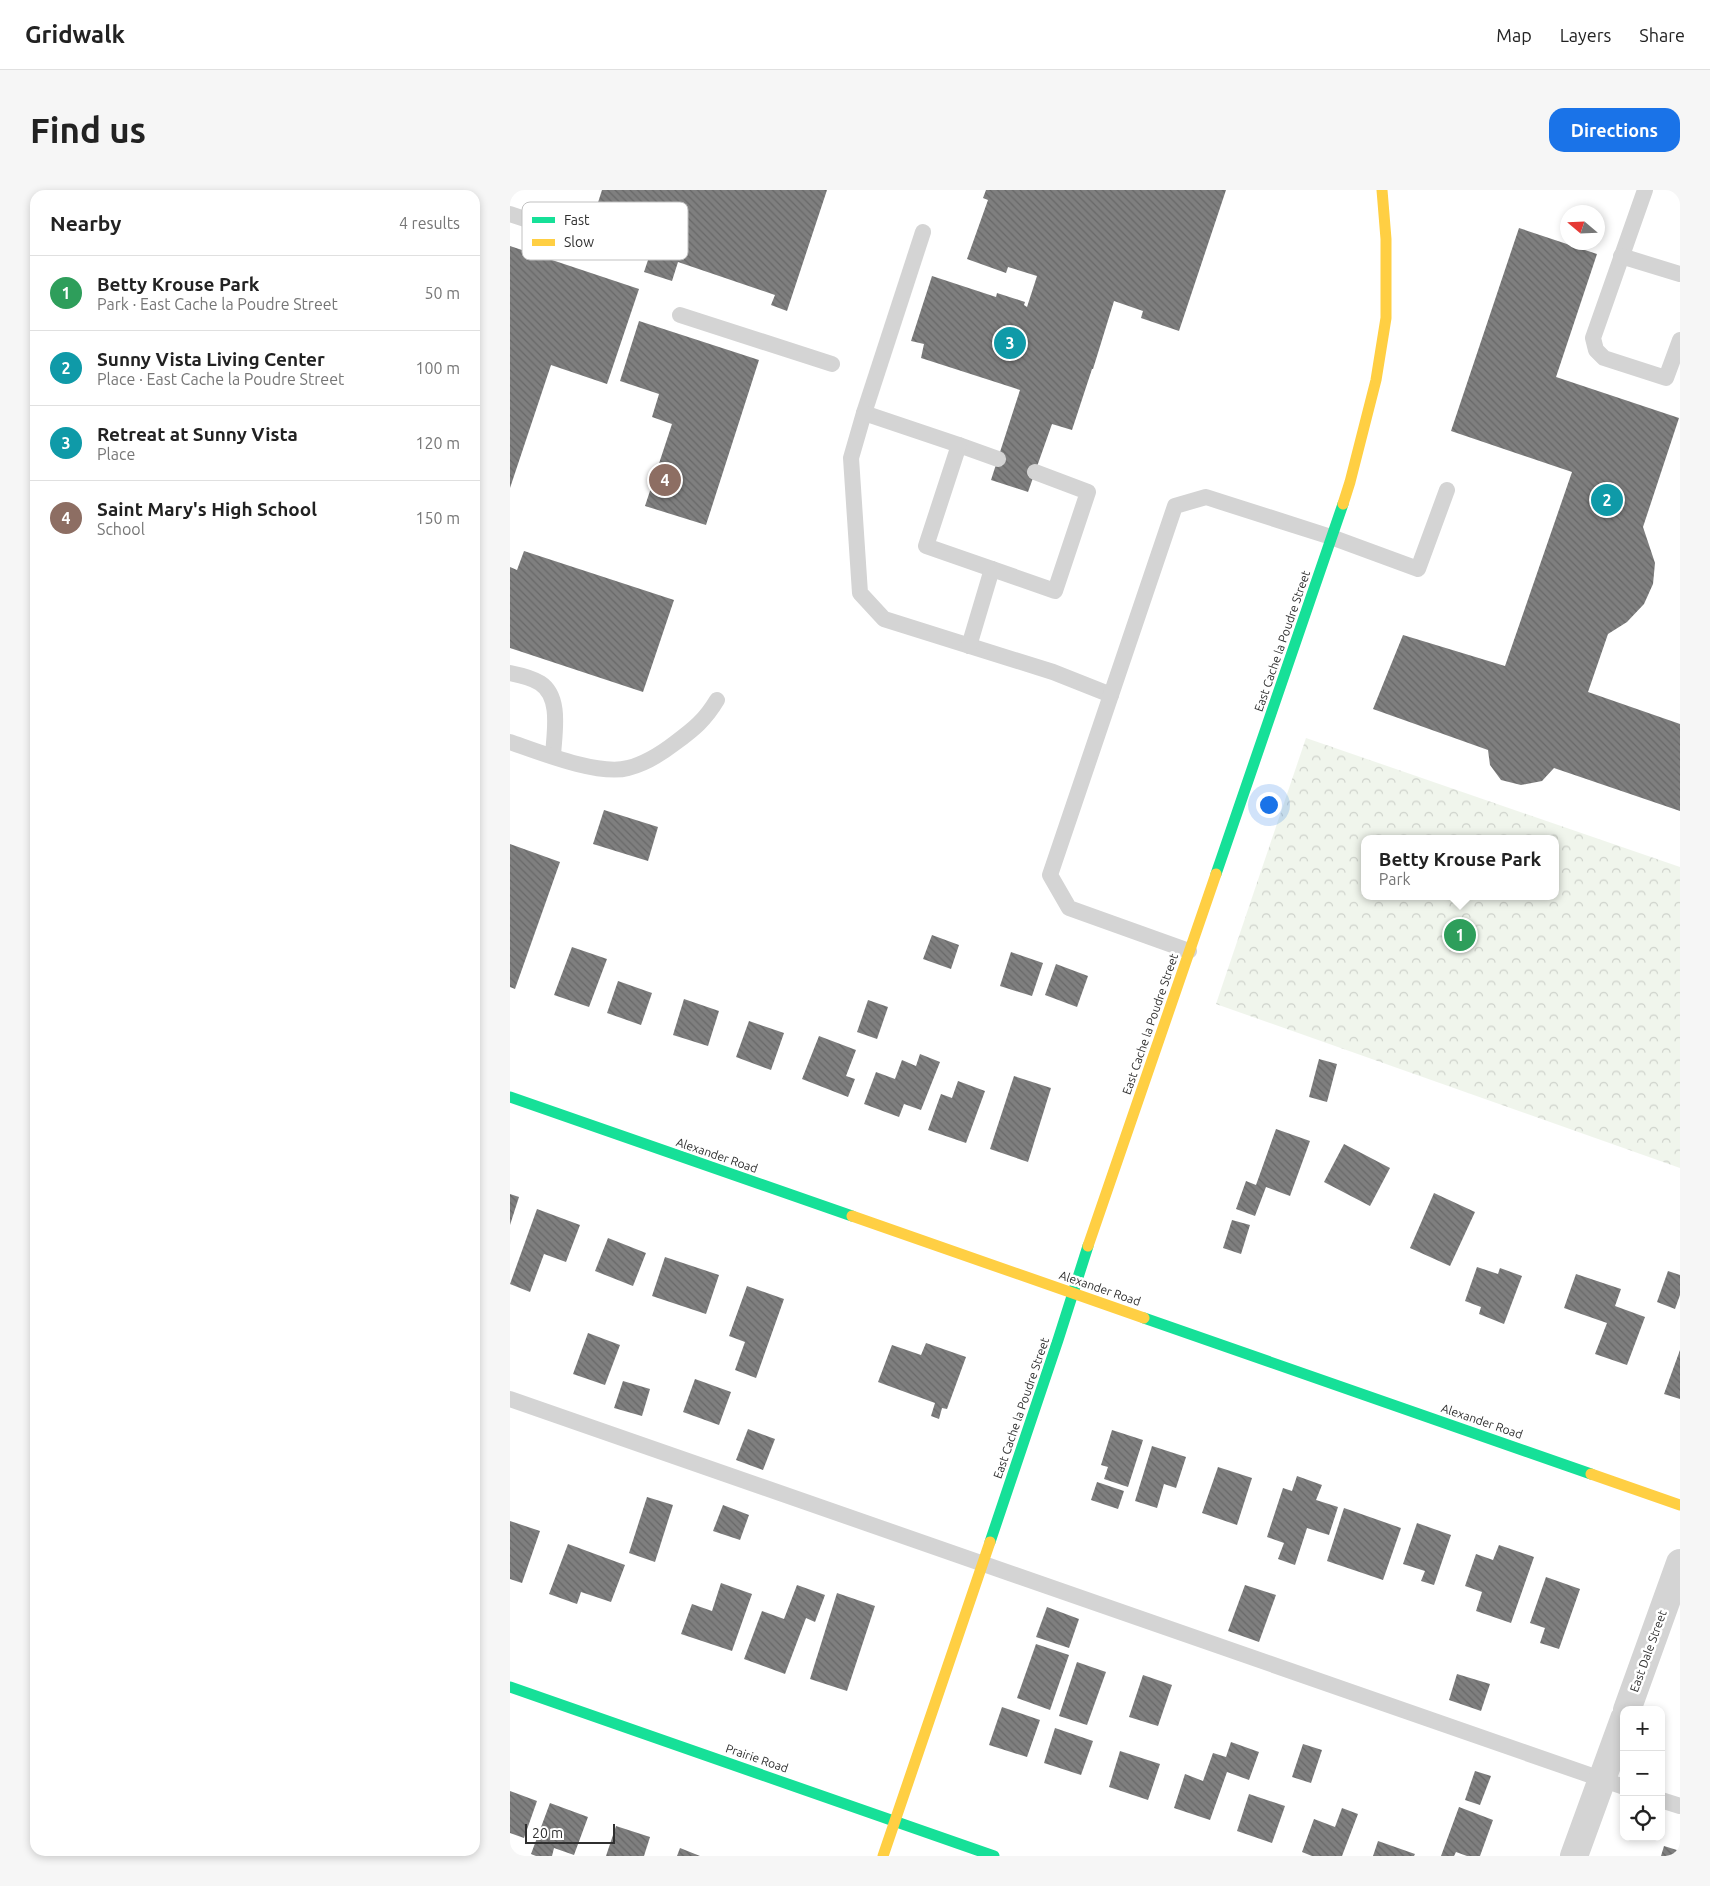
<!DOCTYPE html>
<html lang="en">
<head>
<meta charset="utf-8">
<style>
  body { margin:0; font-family:Ubuntu,sans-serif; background:#f6f6f6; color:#222 }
  .controls { position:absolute; right:15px; bottom:15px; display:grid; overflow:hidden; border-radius:10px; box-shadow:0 2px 8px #0003 }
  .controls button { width:45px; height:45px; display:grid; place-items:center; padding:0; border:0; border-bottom:1px solid #e0e0e0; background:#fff; color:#222; font:25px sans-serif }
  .compass { position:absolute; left:1050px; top:15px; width:45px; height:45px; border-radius:50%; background:#fff; box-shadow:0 2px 8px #0003; rotate:289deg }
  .scale { position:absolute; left:15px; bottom:12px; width:90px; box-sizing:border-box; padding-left:5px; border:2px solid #2f2f2f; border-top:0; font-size:14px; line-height:18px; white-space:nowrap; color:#2f2f2f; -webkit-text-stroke:4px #fff; paint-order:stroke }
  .you { position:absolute; left:758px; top:614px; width:18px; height:18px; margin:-12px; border:4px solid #fff; border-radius:50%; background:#1a73e8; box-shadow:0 0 0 8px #1a73e833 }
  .badge { display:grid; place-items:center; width:32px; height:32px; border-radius:50%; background:#1a73e8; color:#fff; font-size:16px; font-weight:700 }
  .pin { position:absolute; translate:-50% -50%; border:2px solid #fff; box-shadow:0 1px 5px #0006 }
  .popup { position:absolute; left:851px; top:645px; width:198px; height:65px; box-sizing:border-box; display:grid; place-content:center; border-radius:10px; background:#fff; filter:drop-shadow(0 1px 4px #0005); font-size:16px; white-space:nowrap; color:#767676 }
  .popup b { font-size:19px; color:#222 }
  .popup::after { content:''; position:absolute; left:50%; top:100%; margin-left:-10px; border:10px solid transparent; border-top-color:#fff }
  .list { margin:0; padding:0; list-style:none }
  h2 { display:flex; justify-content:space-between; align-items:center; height:65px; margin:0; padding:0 20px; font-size:21px }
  h2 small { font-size:16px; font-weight:400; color:#767676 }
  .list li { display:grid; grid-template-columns:32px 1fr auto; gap:15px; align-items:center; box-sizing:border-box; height:75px; padding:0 20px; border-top:1px solid #e0e0e0 }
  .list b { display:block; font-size:19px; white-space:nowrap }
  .list p { margin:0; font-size:16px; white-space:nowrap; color:#767676 }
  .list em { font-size:16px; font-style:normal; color:#767676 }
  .icon { flex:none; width:28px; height:28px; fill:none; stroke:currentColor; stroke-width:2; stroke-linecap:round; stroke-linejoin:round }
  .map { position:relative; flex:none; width:1170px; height:1666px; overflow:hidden; border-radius:15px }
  header { display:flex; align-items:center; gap:30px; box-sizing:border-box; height:70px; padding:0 25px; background:#fff; border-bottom:1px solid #e0e0e0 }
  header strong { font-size:24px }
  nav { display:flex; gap:28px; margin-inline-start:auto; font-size:18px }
  .intro { display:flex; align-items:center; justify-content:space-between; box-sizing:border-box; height:120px; padding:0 30px }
  h1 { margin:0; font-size:35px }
  .button { padding:12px 22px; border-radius:15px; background:#1a73e8; color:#fff; font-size:18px; font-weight:700 }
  main { display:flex; gap:30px; padding:0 30px }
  aside { flex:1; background:#fff; border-radius:15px; box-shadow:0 2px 8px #0003 }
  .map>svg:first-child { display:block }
  .park { fill:url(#park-crowns); fill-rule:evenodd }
  .building { fill:url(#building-back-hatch) }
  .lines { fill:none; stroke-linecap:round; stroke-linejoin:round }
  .lane { stroke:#d4d4d4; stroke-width:16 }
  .street { stroke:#d4d4d4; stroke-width:28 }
  .fast { stroke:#16e098; stroke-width:11 }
  .slow { stroke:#ffcf43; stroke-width:11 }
  .labels { text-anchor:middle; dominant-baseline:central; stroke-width:5; stroke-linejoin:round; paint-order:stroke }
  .street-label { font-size:12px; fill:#2f2f2f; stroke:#fff }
  .key { fill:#fff; stroke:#c1c1c1; stroke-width:1 }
  .key-label { font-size:14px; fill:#2f2f2f }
</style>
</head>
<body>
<header>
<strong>Gridwalk</strong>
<nav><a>Map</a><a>Layers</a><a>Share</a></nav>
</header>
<div class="intro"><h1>Find us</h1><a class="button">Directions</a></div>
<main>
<aside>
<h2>Nearby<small>4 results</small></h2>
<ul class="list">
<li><span class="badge" style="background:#2e9e5b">1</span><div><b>Betty Krouse Park</b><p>Park · East Cache la Poudre Street</p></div><em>50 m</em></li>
<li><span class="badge" style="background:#0f9aa8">2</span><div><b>Sunny Vista Living Center</b><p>Place · East Cache la Poudre Street</p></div><em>100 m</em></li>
<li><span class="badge" style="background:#0f9aa8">3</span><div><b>Retreat at Sunny Vista</b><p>Place</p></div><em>120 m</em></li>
<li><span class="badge" style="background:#8d6e63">4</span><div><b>Saint Mary's High School</b><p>School</p></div><em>150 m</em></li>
</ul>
</aside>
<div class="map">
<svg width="1170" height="1666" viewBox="0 0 1170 1666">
  <defs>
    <pattern id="park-crowns" width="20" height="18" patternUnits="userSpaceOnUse" patternTransform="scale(1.25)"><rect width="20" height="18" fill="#f0f5ec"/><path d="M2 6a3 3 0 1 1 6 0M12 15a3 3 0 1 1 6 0" fill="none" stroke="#ced2cb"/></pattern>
    <pattern id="building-back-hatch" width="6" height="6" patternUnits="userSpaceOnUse" patternTransform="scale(1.25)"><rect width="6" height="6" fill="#7f7f7f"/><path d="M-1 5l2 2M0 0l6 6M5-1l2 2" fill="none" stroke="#686868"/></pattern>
  </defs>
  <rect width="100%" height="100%" fill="#fff"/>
  <path class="park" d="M796,548L1170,677V978L706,814ZM855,649H1045V706H855Z"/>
  <g class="building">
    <polygon points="92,0 317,0 277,121 261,115 265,105 168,72 162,91 134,82 145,49 83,28"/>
    <polygon points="476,0 716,0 669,141 631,128 633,121 604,111 583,179 582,179 562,240 542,234 518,302 481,290 510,200 411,168 414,154 401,151 422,86 486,107 487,103 515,112 514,115 517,117 527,86 498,77 496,83 457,69 478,10 473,8"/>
    <polygon points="1009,38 1087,64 1046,187 1169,228 1133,337 1145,373 1143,394 1134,414 1117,432 1098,444 1078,502 1170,534 1170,621 1044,578 1032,591 1011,595 991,590 980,575 978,560 863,519 893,445 995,476 1062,282 941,241"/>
    <polygon points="0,56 129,99 97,194 41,175 0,298"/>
    <polygon points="129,131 249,170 196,335 135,316 162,234 142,227 149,204 110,191"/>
    <polygon points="14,361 164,410 133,502 0,458 0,377 7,380"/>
    <polygon points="94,620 148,637 138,671 83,654"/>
    <polygon points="0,654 50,672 5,799 0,797"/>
    <polygon points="422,745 449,755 441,779 413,769"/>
    <polygon points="62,757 97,769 79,817 44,805"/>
    <polygon points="501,762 533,773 522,806 490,796"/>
    <polygon points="546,774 578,786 567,817 535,805"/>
    <polygon points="108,791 142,803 131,835 97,823"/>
    <polygon points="174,809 209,821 198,856 163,845"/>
    <polygon points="358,810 378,817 367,849 347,842"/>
    <polygon points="239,831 274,843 261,880 226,867"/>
    <polygon points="309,846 346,860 336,886 345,889 338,907 292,889"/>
    <polygon points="410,864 430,872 411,920 394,914 389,927 354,914 366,882 385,889 392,870 406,876"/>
    <polygon points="809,869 827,874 817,912 799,907"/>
    <polygon points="504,886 541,898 518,972 480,959"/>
    <polygon points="448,891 475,901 456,953 418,940 431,904 442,908"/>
    <polygon points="766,939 800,951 780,1006 756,997 745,1026 726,1019 736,991 746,995"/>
    <polygon points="834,954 880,978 860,1016 814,992"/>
    <polygon points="924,1003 965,1022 940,1076 900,1058"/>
    <polygon points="0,1004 9,1007 0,1035"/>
    <polygon points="27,1019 70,1035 56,1072 34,1064 20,1102 0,1094"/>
    <polygon points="722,1030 740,1035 731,1064 713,1058"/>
    <polygon points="98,1048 136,1063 123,1096 85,1081"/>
    <polygon points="155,1067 209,1085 196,1124 142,1106"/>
    <polygon points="967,1077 988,1084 990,1078 1012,1086 994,1134 969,1124 971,1117 955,1111"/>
    <polygon points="1158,1081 1170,1085 1170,1105 1165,1119 1147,1112"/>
    <polygon points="1066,1084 1111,1099 1105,1116 1135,1127 1117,1175 1085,1164 1097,1133 1054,1118"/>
    <polygon points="237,1096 274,1109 246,1188 225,1180 235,1152 219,1146"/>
    <polygon points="78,1143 110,1155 95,1195 63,1184"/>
    <polygon points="416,1153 456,1167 437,1219 432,1218 429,1229 421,1226 425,1213 368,1192 382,1155 411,1165"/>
    <polygon points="1170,1160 1170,1209 1154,1204"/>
    <polygon points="185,1189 221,1202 209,1235 173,1222"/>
    <polygon points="113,1191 140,1199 132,1226 104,1218"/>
    <polygon points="238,1239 265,1249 253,1280 226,1270"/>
    <polygon points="602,1240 633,1250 618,1297 594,1289 598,1277 591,1275"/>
    <polygon points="642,1256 676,1267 666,1298 654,1294 647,1318 625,1311"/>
    <polygon points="708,1277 742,1288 727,1335 692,1323"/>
    <polygon points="787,1286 812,1295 806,1310 828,1317 819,1345 797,1338 785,1375 768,1369 774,1353 757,1347 773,1298 782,1301"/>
    <polygon points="587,1292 614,1301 608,1319 581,1310"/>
    <polygon points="137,1307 163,1315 145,1372 119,1363"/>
    <polygon points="213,1315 239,1325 230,1350 203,1341"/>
    <polygon points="834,1318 891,1338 873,1390 817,1371"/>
    <polygon points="0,1331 30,1341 12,1393 0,1389"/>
    <polygon points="907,1333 941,1345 924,1395 911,1391 915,1381 893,1374"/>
    <polygon points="58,1354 115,1375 101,1412 71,1402 67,1414 39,1404"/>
    <polygon points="989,1355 1024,1367 1001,1433 966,1421 972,1402 955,1396 966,1364 983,1370"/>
    <polygon points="1036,1387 1070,1399 1049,1459 1030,1453 1035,1438 1020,1433"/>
    <polygon points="211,1393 242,1404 222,1461 171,1444 182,1414 202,1421"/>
    <polygon points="287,1395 315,1405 305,1432 296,1428 275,1484 234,1469 252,1421 274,1429"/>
    <polygon points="735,1395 766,1405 749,1452 718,1441"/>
    <polygon points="327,1403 365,1416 337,1501 300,1489"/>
    <polygon points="537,1417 569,1429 559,1458 526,1447"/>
    <polygon points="526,1454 559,1465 540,1520 507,1508"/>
    <polygon points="567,1472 596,1482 577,1535 549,1526"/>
    <polygon points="947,1484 980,1494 971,1521 939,1510"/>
    <polygon points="633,1485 662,1495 648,1536 619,1527"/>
    <polygon points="492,1517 530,1530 517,1567 479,1555"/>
    <polygon points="545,1538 583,1551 571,1585 534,1573"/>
    <polygon points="721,1552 749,1562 739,1590 717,1582 700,1630 664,1618 675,1584 693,1591 703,1563 716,1567"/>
    <polygon points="793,1554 812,1560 801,1593 782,1587"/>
    <polygon points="610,1561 650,1574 638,1610 599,1597"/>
    <polygon points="965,1581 981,1586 970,1615 955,1610"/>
    <polygon points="0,1601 27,1611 14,1648 0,1643"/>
    <polygon points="739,1604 775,1616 762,1653 727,1641"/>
    <polygon points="40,1613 78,1627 64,1665 44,1658 42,1666 26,1666 21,1664"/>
    <polygon points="949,1617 983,1630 970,1666 957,1666 946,1662 944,1666 931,1666"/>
    <polygon points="832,1618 848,1624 832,1666 802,1666 792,1662 804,1629 825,1637"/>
    <polygon points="106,1636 140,1647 134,1666 96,1666"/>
    <polygon points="868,1651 905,1664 904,1666 863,1666"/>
    <polygon points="1154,1656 1170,1661 1170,1666 1151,1666"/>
    <polygon points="170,1658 190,1666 167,1666"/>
  </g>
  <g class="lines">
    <g class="lane">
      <polyline points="1135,0 1083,148 1086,160 1094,168 1156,188 1170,150"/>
      <polyline points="0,24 27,33"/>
      <polyline points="1111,66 1170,84"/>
      <polyline points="170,125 322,174"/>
      <polyline points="354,223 413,42"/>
      <polyline points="449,255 488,269"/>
      <polyline points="525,282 578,302 545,401 416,356 449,255 354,223 341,268 350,403 374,429 543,482 601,505"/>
      <polyline points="459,456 482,379"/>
      <path d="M0,483C10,485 21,487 30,493C52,507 44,544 43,566"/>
      <path d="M0,552C29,562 89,586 118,578C134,574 152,563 165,553C184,539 195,530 207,510"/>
      <polyline points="679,761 559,718 540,685 665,316 696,307 821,347 908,379 937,300"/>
      <polyline points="0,1209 1114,1597"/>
      <polyline points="1151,1610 1170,1616"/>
    </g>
    <g class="street">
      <polyline points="1117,1520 1170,1373"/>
      <polyline points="1064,1666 1114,1529"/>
    </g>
    <g class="fast">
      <polyline points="706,684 833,314"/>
      <polyline points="0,907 342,1026"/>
      <polyline points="634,1128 1081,1284"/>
      <polyline points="480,1352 548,1150 578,1056"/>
      <polyline points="0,1497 484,1666"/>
    </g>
    <g class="slow">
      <polyline points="833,314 840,292 866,190 876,128 876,49 872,0"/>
      <polyline points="342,1026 634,1128"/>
      <polyline points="578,1056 706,684"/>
      <polyline points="1081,1284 1170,1315"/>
      <polyline points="373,1666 480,1352"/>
    </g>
  </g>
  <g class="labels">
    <g class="street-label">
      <text transform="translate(772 451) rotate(-71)">East Cache la Poudre Street</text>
      <text transform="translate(640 834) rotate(-71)">East Cache la Poudre Street</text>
      <text transform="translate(207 965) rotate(19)">Alexander Road</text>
      <text transform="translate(590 1098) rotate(19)">Alexander Road</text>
      <text transform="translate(511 1218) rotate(-71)">East Cache la Poudre Street</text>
      <text transform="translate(972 1231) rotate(19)">Alexander Road</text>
      <text transform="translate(1138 1461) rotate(-70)">East Dale Street</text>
      <text transform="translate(247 1568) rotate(19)">Prairie Road</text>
    </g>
  </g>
  <rect x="12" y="12" width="166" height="58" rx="8" class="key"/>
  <rect x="22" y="27" width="23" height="6" fill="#16e098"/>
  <rect x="22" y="49" width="23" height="7" fill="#ffcf43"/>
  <g class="key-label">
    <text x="54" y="35">Fast</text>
    <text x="54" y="57">Slow</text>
  </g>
</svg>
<div class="controls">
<button>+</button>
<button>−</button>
<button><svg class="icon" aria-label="locate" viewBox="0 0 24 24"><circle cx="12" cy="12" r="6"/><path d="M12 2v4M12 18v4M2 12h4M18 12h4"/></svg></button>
</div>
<svg class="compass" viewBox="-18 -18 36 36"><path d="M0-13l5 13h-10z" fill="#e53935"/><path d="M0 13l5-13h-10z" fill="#767676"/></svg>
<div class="scale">20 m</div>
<div class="you"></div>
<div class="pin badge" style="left:950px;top:745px;background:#2e9e5b">1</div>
<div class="popup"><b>Betty Krouse Park</b>Park</div>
<div class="pin badge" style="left:1097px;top:310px;background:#0f9aa8">2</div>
<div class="pin badge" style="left:500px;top:153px;background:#0f9aa8">3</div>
<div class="pin badge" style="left:155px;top:290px;background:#8d6e63">4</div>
</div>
</main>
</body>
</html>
